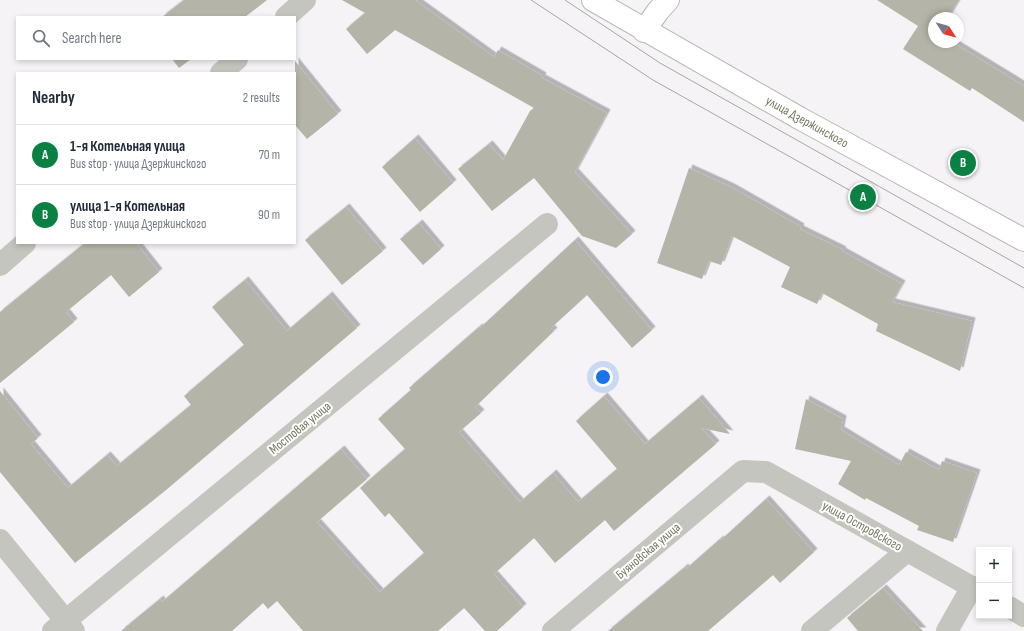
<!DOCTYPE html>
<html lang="en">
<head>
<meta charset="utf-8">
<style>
  body { margin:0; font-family:"Sofia Sans Condensed",sans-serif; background:#f2f2f3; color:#1f2937 }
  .controls { position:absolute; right:12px; bottom:12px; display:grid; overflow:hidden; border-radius:0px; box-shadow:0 2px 6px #0003 }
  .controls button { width:36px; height:36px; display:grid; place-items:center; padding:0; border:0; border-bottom:1px solid #e0e1e3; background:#fff; color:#1f2937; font:20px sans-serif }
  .compass { position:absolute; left:928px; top:12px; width:36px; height:36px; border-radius:50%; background:#fff; box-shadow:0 2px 6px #0003; rotate:126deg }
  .you { position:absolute; left:603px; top:377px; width:14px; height:14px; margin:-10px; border:3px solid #fff; border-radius:50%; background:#1a73e8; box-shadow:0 0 0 6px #1a73e833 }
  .badge { display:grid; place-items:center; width:26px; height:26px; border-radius:50%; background:#0b8043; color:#fff; font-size:13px; font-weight:700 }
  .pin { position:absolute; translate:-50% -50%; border:2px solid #fff; box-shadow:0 1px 4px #0006 }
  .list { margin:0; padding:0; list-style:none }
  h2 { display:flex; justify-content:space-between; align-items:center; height:52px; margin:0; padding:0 16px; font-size:17px }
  h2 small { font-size:13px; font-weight:400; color:#747a83 }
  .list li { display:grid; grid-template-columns:26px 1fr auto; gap:12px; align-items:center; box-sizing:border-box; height:60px; padding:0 16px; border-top:1px solid #e0e1e3 }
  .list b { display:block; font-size:15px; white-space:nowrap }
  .list p { margin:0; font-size:13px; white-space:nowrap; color:#747a83 }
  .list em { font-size:13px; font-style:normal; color:#747a83 }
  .icon { flex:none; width:22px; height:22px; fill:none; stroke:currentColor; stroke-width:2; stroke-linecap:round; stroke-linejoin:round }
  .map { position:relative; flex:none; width:1024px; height:631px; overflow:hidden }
  .search { position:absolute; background:#fff; box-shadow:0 2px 6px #0003; left:16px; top:16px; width:280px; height:44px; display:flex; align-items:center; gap:10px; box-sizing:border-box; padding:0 14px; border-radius:0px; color:#747a83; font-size:15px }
  .panel { position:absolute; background:#fff; box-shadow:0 2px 6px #0003; left:16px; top:72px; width:280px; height:172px; border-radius:0px }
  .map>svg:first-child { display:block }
  .building { fill:#b4b4a8; filter:url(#shadow) }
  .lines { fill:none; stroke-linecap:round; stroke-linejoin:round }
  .secondary-casing { stroke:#b9bab0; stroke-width:24 }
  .street { stroke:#c4c5be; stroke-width:22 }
  .secondary { stroke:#fff; stroke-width:22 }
  .tram { stroke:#a7a89c; stroke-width:1 }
  .labels { text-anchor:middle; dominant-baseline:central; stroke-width:4; stroke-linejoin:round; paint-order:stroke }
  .street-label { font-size:13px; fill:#75775f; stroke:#fff }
</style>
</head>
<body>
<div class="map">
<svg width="1024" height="631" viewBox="0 0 1024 631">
  <defs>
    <filter id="shadow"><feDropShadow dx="3.5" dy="-3.5" stdDeviation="0" flood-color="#0004"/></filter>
  </defs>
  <rect width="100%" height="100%" fill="#f5f3f6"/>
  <g class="building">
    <polygon points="184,0 267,0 245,17 162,17"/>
    <polygon points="342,0 415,0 494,57 498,50 543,76 542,78 607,113 575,172 632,234 616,248 582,236 534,178 492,211 458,169 489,144 503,160 530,111 534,108 395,30 367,54 346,29 365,13"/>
    <polygon points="877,0 959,0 948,18 934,18 934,42 952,42 1024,86 1024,122 972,88 970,91 903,49 918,26"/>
    <polygon points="172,59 191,59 179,68"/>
    <polygon points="295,61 338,114 307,139 295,125"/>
    <polygon points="415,138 453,183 420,212 382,167"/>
    <polygon points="689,168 731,187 801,227 800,229 843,250 842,251 902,284 892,302 972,321 960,371 876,331 878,324 822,293 817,304 781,287 790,267 732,236 721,265 709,261 702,279 657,263"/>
    <polygon points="346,207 383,251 342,285 305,240"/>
    <polygon points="419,223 441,249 423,265 400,239"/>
    <polygon points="575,240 652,330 632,348 587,295 551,328 554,331 475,407 481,413 459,432 520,502 553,473 578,502 617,469 576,421 604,396 645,444 699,398 730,434 701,428 716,444 614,531 605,520 555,563 534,538 494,574 523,607 497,631 485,631 464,608 438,631 303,631 277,601 268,609 263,603 232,631 121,631 160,599 162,602 341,449 367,479 317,522 380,592 424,553 389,513 385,517 360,488 405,449 378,419 411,390 409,388 479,327 480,328"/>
    <polygon points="85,243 136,243 159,272 129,297 111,275 66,312 74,322 0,383 0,312"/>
    <polygon points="245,280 287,331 329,295 357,328 166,490 75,563 0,472 0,391 38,438 31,444 68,488 107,455 117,466 191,405 184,396 244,345 212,307"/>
    <polygon points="806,399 843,419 841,430 899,465 906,452 939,470 942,461 977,473 953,542 917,530 919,526 866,498 865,500 838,484 851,461 795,449"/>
    <polygon points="766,499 814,552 780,583 773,575 708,631 608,631 685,567 686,569 720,539 721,540"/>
    <polygon points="883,588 923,631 858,631 847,618"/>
  </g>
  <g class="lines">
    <g class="secondary-casing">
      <g id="secondary">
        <polyline points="593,0 801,119 1024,240"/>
        <polyline points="644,31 658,11 668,0"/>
      </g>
    </g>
    <g class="street">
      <polyline points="286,17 305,0"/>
      <polyline points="221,73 237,59"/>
      <polyline points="0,265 25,243"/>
      <polyline points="0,540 74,631"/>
      <polyline points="1009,607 1024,616"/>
      <polyline points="53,631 547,224"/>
      <polyline points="553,631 743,471 766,472 979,591"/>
      <polyline points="812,631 907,551"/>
      <polyline points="947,631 972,587"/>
    </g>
    <use href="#secondary" class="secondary"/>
    <g class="tram">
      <polyline points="531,0 653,80 1024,288"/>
      <polyline points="565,0 660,63 1024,268"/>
    </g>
  </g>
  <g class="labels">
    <g class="street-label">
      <text transform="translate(807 122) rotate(29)">улица Дзержинского</text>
      <text transform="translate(300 428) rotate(-39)">Мостовая улица</text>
      <text transform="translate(862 526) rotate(29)">улица Островского</text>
      <text transform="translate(648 551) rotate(-40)">Буяновская улица</text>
    </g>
  </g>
</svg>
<div class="controls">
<button>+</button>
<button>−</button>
</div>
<svg class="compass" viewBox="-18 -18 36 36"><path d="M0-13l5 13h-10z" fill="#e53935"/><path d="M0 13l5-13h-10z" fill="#747a83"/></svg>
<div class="you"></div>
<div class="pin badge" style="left:863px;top:197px">A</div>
<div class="pin badge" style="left:963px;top:163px">B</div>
<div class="search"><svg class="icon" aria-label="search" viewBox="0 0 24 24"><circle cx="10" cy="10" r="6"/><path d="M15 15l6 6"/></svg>Search here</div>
<section class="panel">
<h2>Nearby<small>2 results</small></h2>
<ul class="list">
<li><span class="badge">A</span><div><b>1-я Котельная улица</b><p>Bus stop · улица Дзержинского</p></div><em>70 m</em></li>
<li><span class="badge">B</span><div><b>улица 1-я Котельная</b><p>Bus stop · улица Дзержинского</p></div><em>90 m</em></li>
</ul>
</section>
</div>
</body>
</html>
